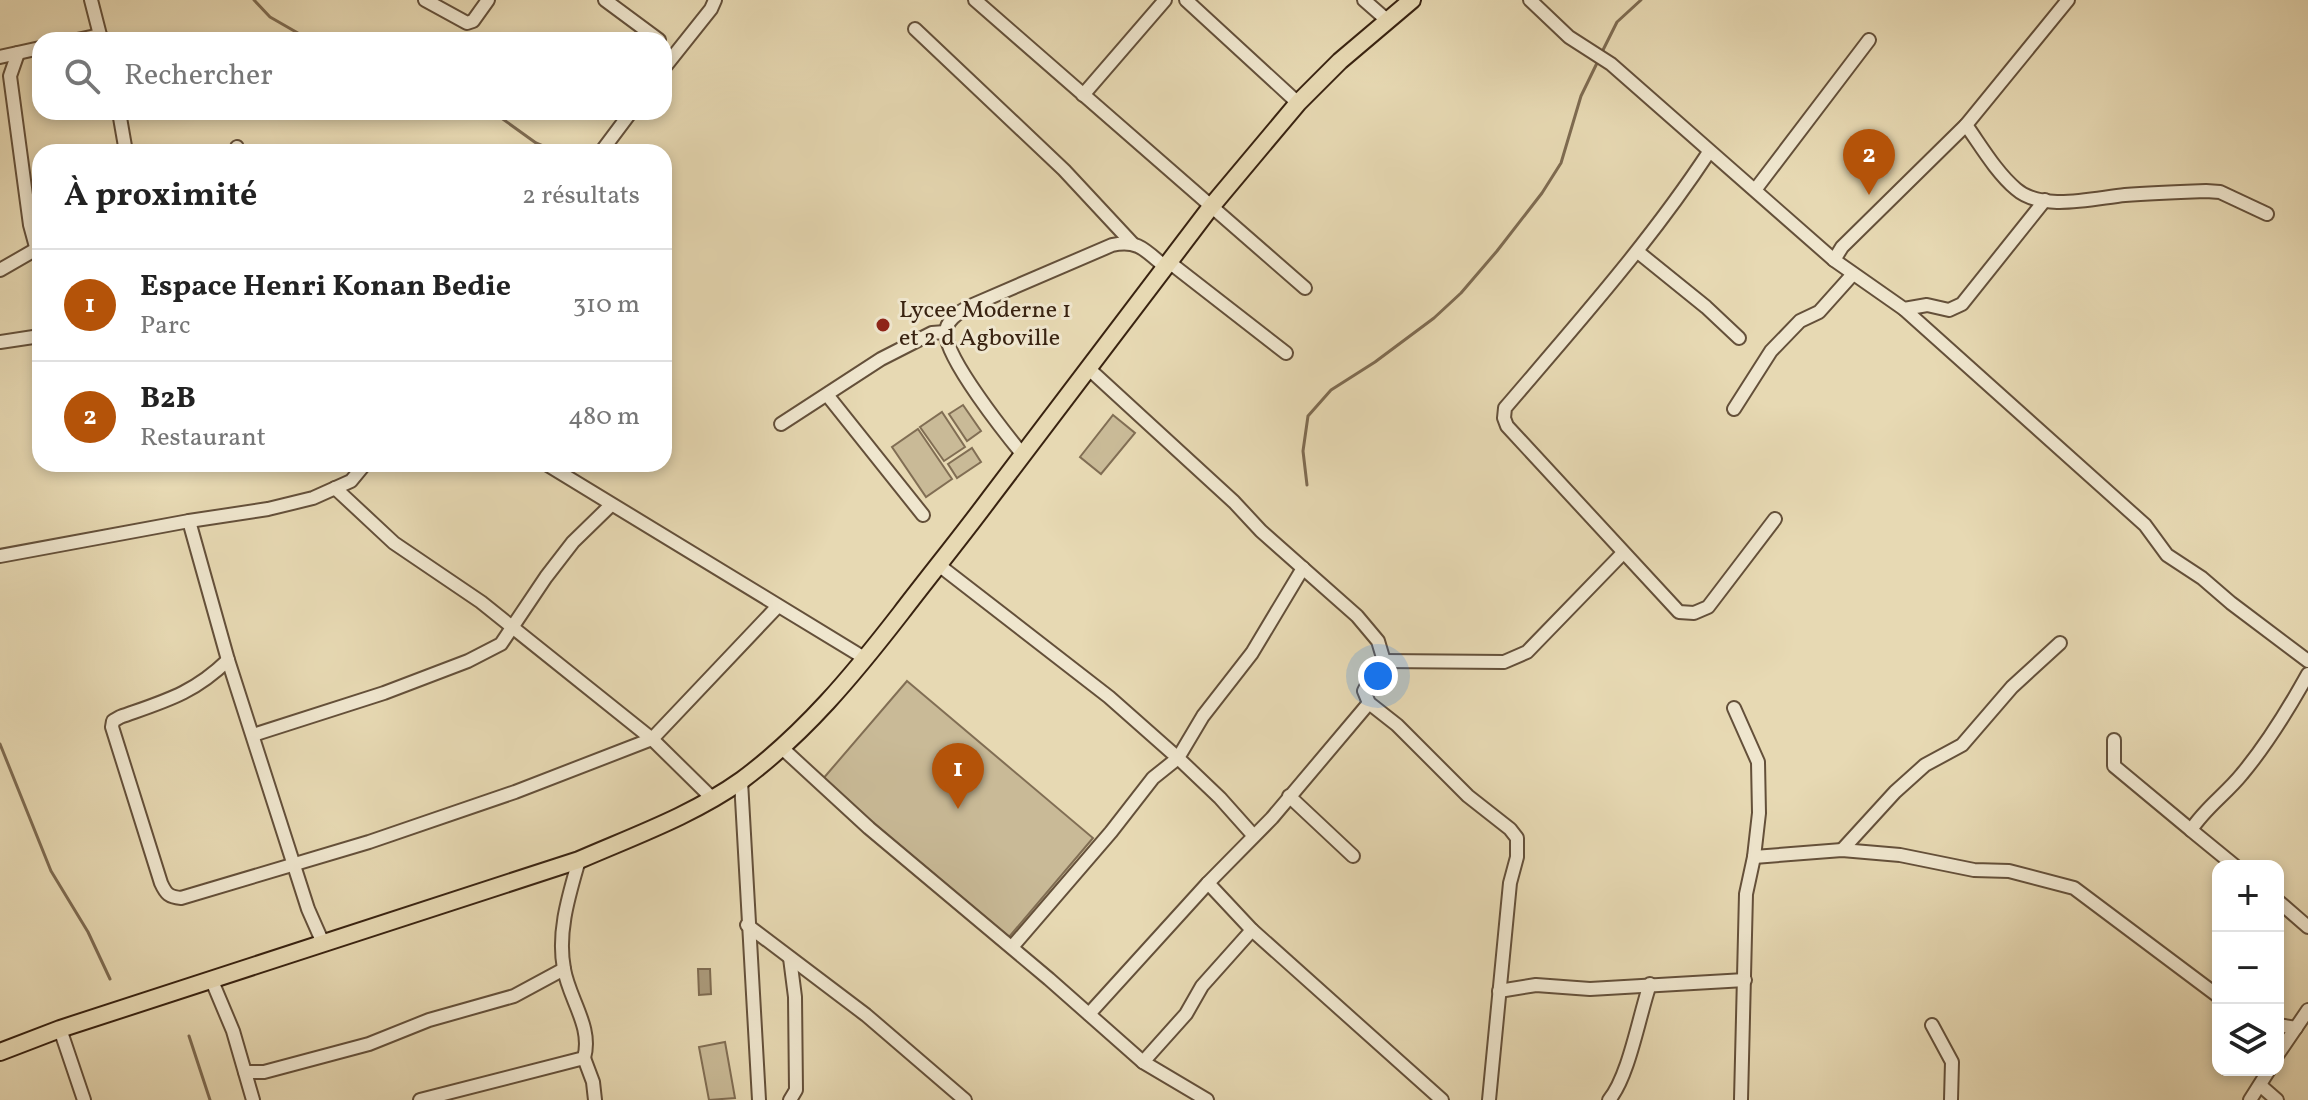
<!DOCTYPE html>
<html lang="fr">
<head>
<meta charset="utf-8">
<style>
  body { margin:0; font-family:Vollkorn,serif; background:#f2f2f2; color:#222 }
  .controls { position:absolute; right:24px; bottom:24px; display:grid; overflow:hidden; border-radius:16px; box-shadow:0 4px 12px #0003 }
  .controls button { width:72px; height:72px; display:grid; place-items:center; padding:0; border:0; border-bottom:2px solid #e0e0e0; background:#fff; color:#222; font:40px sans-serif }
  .you { position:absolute; left:1378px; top:676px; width:28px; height:28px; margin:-20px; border:6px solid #fff; border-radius:50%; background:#1a73e8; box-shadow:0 0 0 12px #1a73e833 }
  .badge { display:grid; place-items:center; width:52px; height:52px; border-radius:50%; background:#b45309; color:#fff; font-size:26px; font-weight:700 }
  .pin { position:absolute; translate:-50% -66px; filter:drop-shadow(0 2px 4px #0008) }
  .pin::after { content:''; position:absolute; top:42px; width:28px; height:24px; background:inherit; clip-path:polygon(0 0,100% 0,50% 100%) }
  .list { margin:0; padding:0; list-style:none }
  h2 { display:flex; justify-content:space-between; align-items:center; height:104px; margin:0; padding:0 32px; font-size:34px }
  h2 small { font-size:26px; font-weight:400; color:#767676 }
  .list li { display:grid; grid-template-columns:52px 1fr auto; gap:24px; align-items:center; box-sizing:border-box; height:112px; padding:0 32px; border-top:2px solid #e0e0e0 }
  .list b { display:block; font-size:30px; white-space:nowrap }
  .list p { margin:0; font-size:26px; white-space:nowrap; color:#767676 }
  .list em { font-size:26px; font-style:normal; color:#767676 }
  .icon { flex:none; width:44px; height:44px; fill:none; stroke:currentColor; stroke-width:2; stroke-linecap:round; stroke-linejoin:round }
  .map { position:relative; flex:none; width:2308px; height:1100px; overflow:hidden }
  .search { position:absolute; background:#fff; box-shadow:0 4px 12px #0003; left:32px; top:32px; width:640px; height:88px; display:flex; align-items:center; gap:20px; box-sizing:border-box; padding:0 28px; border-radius:24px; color:#767676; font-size:30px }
  .panel { position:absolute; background:#fff; box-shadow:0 4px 12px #0003; left:32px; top:144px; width:640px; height:328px; border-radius:24px }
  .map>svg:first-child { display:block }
  .green { fill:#c9ba97; stroke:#816e54; stroke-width:2 }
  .water { fill:#ac9b7c; stroke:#7e6b51; stroke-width:2 }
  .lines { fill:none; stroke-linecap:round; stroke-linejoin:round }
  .stream { stroke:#7e6b51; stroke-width:3 }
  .minor-casing { stroke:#64503a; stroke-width:16 }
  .major-casing { stroke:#392311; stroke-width:20 }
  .minor { stroke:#efe6ce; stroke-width:12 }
  .major { stroke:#e7d9b3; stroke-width:16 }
  .poi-dot { fill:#8f2418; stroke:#efe6ce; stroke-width:3 }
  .labels { text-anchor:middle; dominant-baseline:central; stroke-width:6; stroke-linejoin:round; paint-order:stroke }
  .poi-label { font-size:24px; fill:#392311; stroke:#efe6ce; text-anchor:start }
</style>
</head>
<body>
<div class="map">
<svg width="2308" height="1100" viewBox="0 0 2308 1100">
  <rect width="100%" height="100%" fill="#e7d9b3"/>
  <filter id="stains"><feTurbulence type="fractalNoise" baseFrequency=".0025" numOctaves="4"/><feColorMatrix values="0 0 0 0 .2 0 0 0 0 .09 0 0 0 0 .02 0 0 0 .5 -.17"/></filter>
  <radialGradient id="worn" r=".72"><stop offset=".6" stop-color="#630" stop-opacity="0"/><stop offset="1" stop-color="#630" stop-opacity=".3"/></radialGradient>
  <g class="green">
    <polygon points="963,405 981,431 967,441 949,414"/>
    <polygon points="942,412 965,447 944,461 920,427"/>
    <polygon points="1113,415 1135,433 1101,474 1080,457"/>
    <polygon points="918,429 952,479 926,497 892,447"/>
    <polygon points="972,448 981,462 957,478 948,464"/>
    <polygon points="907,681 1093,838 1009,937 822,780"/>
    <polygon points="725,1042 735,1098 709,1100 699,1047"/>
  </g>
  <polygon class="water" points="698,969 710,969 711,994 699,995"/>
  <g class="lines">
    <g class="stream">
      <polyline points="254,0 270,17 310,40"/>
      <polyline points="1601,54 1617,22 1641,0"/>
      <polyline points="493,112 536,143 557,152"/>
      <polyline points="1307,485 1303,451 1308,416 1331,390 1375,362 1434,318 1461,293 1497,251 1542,193 1561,163 1581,96 1598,61"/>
      <polyline points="0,744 51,871 88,932 110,979"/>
      <polyline points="189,1036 210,1100"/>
    </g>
    <g class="minor-casing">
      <g id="minor">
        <polyline points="91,0 100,35"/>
        <polyline points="425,0 467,23 473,21 488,0"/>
        <polyline points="605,0 659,40"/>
        <polyline points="975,0 1305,288"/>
        <polyline points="1186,0 1298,103"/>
        <polyline points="1364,0 1388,21"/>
        <polyline points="1530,0 1569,37 1611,64 1834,260 1904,309 1927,305 1949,310 1962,304 2045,200"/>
        <polyline points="915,29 1064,170 1132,243"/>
        <polyline points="77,40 100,35 102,40"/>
        <polyline points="18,53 10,76 30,225 36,247"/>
        <polyline points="0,57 40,48"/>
        <polyline points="664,68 711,9 715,0"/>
        <polyline points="1083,95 1165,0"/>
        <polyline points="119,112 126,152"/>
        <path d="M1966,125C1981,146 1996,172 2016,189C2042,212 2094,198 2125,195C2152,193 2179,192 2206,191L2220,192L2267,214"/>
        <polyline points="237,147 238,152"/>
        <polyline points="601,152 631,112"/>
        <path d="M1709,152C1649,243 1576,325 1505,408L1504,418L1507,426L1679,612L1694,613L1708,607L1775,519"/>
        <polyline points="1755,190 1869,40"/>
        <polyline points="1638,252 1706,307 1739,338"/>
        <polyline points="1834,260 1842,247 1966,125 2068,0"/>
        <polyline points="1169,262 1286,353"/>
        <polyline points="0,270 40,247"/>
        <polyline points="1904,309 2145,525 2167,555 2202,578 2231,603 2308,661"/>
        <polyline points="0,342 40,336"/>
        <polyline points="1089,369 1234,502 1261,531 1357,616 1378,641 1384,661 1374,671 1364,691 1369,703 1397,725 1468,796 1510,829 1517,838 1517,857 1510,883 1489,1100"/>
        <polyline points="828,396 923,515"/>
        <polyline points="1734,409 1771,351 1800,321 1819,312 1853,274"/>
        <polyline points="781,424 881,359 932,333 945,332"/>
        <path d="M1023,455C1005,433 947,360 946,334C945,321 958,313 968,307L1112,245C1138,239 1146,251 1165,267"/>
        <polyline points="546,464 866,659"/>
        <polyline points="335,488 394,543 481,602 652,739 713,799"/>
        <polyline points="189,521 228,660 308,909 323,943"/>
        <polyline points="0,556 189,521 268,509 313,498 351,481 365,464"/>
        <polyline points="940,566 1109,697 1178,758 1153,778 1111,832 1012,947"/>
        <path d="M228,660C193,694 165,701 120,717L113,721L112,727L161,883C166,894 169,897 181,898L369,842L515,792L652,739L778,606"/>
        <polyline points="1384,661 1504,662 1527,652 1623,553"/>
        <polyline points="1734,708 1758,762 1759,813 1754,857 1746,894 1741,1100"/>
        <polyline points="253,735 384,693 468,661 501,644 546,577 573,542 611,505"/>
        <polyline points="2114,740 2114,766 2191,830"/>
        <polyline points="782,748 869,828 1049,979 1143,1062 1207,1100"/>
        <polyline points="741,781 759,1100"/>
        <polyline points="1289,796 1353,856"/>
        <polyline points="1253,835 1220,798 1178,758 1203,716 1252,653 1303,568"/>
        <polyline points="1842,850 1895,792 1925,765 1962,745 2012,687 2060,643"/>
        <polyline points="1754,857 1842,850 1900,855 1974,870 2009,871 2074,888 2218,996"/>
        <path d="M2235,866L2191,830C2205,808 2226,794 2242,774C2268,743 2288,710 2308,674"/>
        <polyline points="1208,883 1252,930 1442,1100"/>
        <polyline points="2278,901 2308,927"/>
        <polyline points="747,925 866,1015 965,1100"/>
        <polyline points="790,958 795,997 796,1090 790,1100"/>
        <polyline points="212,981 233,1031 253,1100"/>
        <polyline points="1499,991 1536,985 1590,989 1745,980"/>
        <polyline points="1089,1014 1208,883 1272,818 1369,703"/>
        <polyline points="1932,1025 1952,1062 1951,1100"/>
        <polyline points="2278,1025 2296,1028"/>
        <polyline points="60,1029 84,1100"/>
        <polyline points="2278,1054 2308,1010"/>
        <polyline points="584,1058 593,1082 595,1100"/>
        <polyline points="1143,1062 1186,1014 1202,986 1252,930"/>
        <polyline points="245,1072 264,1072 369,1044 429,1020 514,996 564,969"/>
        <polyline points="2261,1086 2277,1100"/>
        <path d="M420,1100L584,1058C593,1027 569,999 564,969C557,932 569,895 579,860"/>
        <path d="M1609,1100C1629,1076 1639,1016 1650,984"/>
        <polyline points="2250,1100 2269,1070"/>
      </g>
    </g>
    <g class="major-casing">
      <path id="major" d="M0,1052L60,1029L579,860C634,836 693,815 742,780C805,733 853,675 901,613C930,575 961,537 990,498C1063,401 1137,305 1210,208L1298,103L1340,61L1412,0"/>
    </g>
    <use href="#minor" class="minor"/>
    <use href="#major" class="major"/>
  </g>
  <circle class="poi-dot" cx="883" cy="325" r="8"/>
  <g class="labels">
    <g class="poi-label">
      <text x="899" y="311">Lycee Moderne 1<tspan x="899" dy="28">et 2 d Agboville</tspan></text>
    </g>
  </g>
  <rect width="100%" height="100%" filter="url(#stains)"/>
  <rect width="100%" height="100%" fill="url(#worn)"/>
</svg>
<div class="controls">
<button>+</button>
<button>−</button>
<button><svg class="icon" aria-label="layers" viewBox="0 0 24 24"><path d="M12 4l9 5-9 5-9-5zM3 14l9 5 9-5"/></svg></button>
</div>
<div class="you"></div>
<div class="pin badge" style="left:958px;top:809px">1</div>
<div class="pin badge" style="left:1869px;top:195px">2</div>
<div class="search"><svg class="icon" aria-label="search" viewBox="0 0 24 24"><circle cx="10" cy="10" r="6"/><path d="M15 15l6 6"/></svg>Rechercher</div>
<section class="panel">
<h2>À proximité<small>2 résultats</small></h2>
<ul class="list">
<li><span class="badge">1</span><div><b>Espace Henri Konan Bedie</b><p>Parc</p></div><em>310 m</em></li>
<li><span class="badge">2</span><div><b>B2B</b><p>Restaurant</p></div><em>480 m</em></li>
</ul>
</section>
</div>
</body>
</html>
